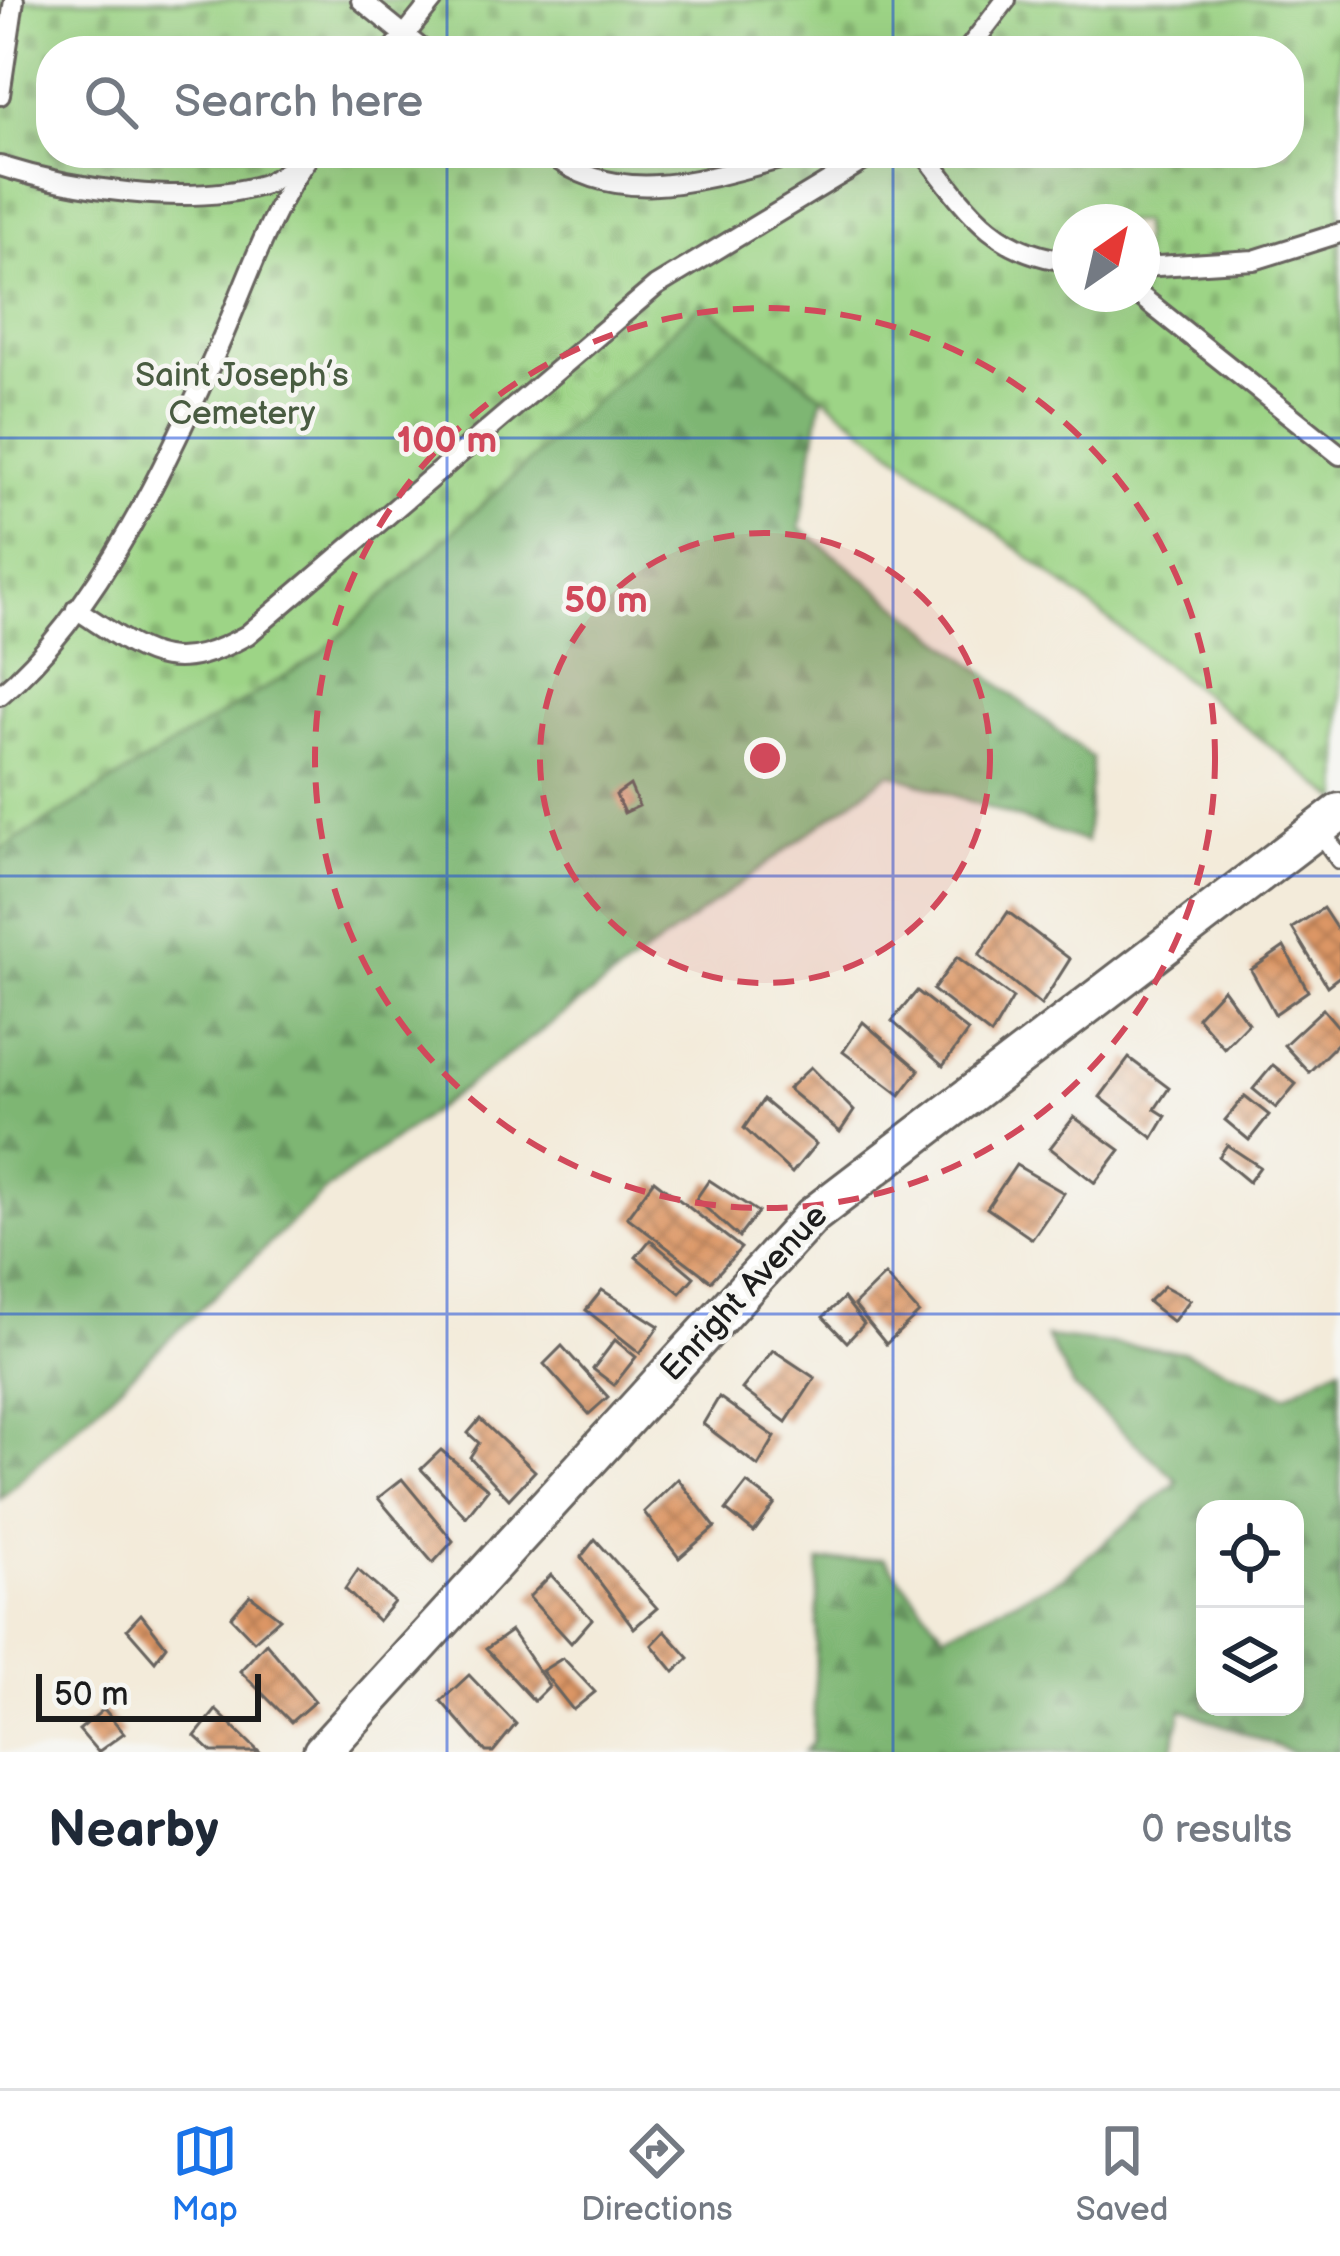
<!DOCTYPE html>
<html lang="en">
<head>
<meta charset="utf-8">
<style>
  body { margin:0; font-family:"Balsamiq Sans",sans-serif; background:#f2f2f3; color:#1f2937 }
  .controls { position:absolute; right:36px; bottom:36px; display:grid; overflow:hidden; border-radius:24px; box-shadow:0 12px 48px #0002 }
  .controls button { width:108px; height:108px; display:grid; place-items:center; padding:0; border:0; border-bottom:3px solid #e0e1e3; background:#fff; color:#1f2937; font:60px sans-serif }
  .compass { position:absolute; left:1052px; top:204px; width:108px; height:108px; border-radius:50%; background:#fff; box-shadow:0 12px 48px #0002; rotate:34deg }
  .scale { position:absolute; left:36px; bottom:30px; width:225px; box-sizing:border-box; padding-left:12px; border:6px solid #1c1c1c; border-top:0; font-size:33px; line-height:42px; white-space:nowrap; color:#1c1c1c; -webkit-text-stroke:9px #f6f6f2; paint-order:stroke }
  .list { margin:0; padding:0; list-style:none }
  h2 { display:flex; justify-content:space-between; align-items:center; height:156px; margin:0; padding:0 48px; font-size:51px }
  h2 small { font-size:39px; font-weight:400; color:#747a83 }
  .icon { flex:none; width:66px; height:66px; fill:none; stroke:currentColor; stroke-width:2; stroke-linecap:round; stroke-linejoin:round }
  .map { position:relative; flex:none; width:1340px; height:1752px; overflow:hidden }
  .search { position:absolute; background:#fff; box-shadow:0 12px 48px #0002; left:36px; right:36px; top:36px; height:132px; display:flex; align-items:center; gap:30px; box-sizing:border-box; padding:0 42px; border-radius:48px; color:#747a83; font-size:45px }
  .sheet { height:336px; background:#fff }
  nav { display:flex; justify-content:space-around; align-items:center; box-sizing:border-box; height:168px; border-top:3px solid #e0e1e3; background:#fff; font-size:33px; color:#747a83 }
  nav a { display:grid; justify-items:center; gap:6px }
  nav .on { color:#1a73e8 }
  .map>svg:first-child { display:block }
  .forest { fill:url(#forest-firs); stroke:#4d6948; stroke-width:3; fill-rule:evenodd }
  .cemetery { fill:url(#cemetery-stones); stroke:#5c7851; stroke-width:3; fill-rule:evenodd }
  .building { fill:url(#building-cross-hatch) }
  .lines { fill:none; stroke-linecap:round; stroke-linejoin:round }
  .lane-casing { stroke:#67645e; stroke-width:24 }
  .street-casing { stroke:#67645e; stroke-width:42 }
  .lane { stroke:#fff; stroke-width:18 }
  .street { stroke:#fff; stroke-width:36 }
  .grid { fill:none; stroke:#1d4ed8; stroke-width:3; stroke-opacity:0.55 }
  .ring { fill:none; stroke:#d1495b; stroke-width:6; stroke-dasharray:21 15 }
  .labels { text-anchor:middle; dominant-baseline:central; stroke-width:9; stroke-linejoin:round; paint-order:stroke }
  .park-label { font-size:33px; fill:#495c41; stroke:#f6f6f2 }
  .street-label { font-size:33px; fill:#1c1c1c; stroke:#f6f6f2 }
  .centre { fill:#d1495b; stroke:#f6f6f2; stroke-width:6 }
  .ring-label { font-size:36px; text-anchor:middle; font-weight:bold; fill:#d1495b; stroke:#f6f6f2; stroke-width:9; stroke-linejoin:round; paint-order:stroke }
</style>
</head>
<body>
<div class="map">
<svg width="1340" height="1752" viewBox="0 0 1340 1752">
  <defs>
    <pattern id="forest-firs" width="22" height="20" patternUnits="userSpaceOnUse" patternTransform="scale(3)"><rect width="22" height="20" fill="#7eb673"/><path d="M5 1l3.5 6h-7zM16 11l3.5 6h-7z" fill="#66935e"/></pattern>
    <pattern id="cemetery-stones" width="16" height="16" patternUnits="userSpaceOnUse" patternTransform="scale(3)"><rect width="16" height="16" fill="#9dd486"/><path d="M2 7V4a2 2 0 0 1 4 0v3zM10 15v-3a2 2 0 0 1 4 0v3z" fill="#87b573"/></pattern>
    <pattern id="building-cross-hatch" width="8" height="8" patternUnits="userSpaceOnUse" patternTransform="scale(3)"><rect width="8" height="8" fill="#dc9665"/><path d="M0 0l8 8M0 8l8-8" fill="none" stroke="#b27a52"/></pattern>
  </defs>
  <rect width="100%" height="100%" fill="#f6f6f2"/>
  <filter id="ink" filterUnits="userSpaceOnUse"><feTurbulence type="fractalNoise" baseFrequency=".00833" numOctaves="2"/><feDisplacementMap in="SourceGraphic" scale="24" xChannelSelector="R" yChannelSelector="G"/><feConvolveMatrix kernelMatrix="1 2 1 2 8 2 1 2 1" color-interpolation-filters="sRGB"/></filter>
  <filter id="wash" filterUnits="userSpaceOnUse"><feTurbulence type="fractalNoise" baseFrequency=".004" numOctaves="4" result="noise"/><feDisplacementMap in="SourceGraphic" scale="48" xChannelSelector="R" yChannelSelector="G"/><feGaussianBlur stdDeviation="2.7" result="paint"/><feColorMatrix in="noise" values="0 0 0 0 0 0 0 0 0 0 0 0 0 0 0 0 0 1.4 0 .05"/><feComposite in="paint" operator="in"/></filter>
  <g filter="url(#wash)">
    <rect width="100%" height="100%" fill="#f3ebda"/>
    <g class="forest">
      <polygon points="703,302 822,396 800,528 1092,758 1086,842 890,773 326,1190 0,1499 0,850 319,655"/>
      <path d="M1046,1337L1184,1352L1286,1395L1340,1366V1752H1292L1182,1709L1172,1752H804L813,1741L819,1562L884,1558L944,1634L1062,1578L1178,1481L1074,1388ZM1205,1509H1295V1707H1205Z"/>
    </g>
    <path class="cemetery" d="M0,0H1340V801L703,302L319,655L0,850ZM51,51H1289V153H51ZM1070,222H1142V294H1070Z"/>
    <g id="blocks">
      <g class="building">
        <polygon points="630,785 639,806 624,813 616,795"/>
        <polygon points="1323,908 1340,934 1340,976 1327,986 1292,928"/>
        <polygon points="1008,912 1070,959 1041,1005 979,955"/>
        <polygon points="1284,947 1308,991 1275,1014 1251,970"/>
        <polygon points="957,957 1013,998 991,1035 933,990"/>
        <polygon points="1223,989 1248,1023 1224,1048 1197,1017"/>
        <polygon points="917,991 968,1031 943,1066 892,1021"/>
        <polygon points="1323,1009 1340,1029 1340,1041 1309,1072 1284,1045"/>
        <polygon points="863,1022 919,1070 900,1095 843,1052"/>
        <polygon points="1129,1058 1169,1088 1155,1109 1166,1116 1153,1138 1100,1097"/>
        <polygon points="1273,1065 1296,1084 1276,1108 1253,1089"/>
        <polygon points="811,1067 854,1111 840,1132 788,1089"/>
        <polygon points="1245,1096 1269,1115 1249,1140 1225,1120"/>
        <polygon points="763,1100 816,1144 792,1173 744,1128"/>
        <polygon points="1074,1117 1120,1150 1095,1183 1050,1148"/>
        <polygon points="1227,1145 1260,1167 1249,1182 1219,1157"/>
        <polygon points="1016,1165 1064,1193 1032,1239 987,1208"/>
        <polygon points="654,1180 741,1248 711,1281 627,1217"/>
        <polygon points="709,1180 758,1212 739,1237 696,1199"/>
        <polygon points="650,1240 694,1277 680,1293 636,1257"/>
        <polygon points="885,1275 919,1313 886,1344 854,1305"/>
        <polygon points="1164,1286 1190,1300 1173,1322 1148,1302"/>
        <polygon points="602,1290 659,1326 640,1353 586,1310"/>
        <polygon points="844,1298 864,1324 847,1342 823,1317"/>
        <polygon points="615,1340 636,1357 614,1385 593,1369"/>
        <polygon points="562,1346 608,1397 589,1414 544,1364"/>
        <polygon points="773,1350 815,1378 786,1422 742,1389"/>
        <polygon points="719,1397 775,1437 758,1466 703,1424"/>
        <polygon points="480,1419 535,1471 509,1499 470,1457 479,1443 468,1433"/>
        <polygon points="441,1450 488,1489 466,1517 421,1469"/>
        <polygon points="402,1479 453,1541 433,1563 378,1498"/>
        <polygon points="678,1479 715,1527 679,1558 644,1512"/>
        <polygon points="747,1483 775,1504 754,1532 726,1510"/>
        <polygon points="595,1539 657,1608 634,1628 581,1557"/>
        <polygon points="358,1570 394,1602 378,1621 345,1589"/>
        <polygon points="551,1575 592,1619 571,1643 529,1597"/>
        <polygon points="250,1595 280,1618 254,1641 231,1617"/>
        <polygon points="141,1614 166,1646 155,1661 127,1629"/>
        <polygon points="511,1631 549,1686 534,1701 486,1649"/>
        <polygon points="665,1631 689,1658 674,1672 652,1645"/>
        <polygon points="266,1643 315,1701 291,1722 240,1671"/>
        <polygon points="563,1658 595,1692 573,1710 542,1671"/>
        <polygon points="469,1675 516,1724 493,1752 486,1752 441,1701"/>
        <polygon points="104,1709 124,1733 98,1752 79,1730"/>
        <polygon points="216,1710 259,1752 212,1752 195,1736"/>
      </g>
    </g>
  </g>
  <g filter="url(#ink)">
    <use href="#blocks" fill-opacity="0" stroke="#67645e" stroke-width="3"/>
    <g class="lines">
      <g class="lane-casing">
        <g id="lane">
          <polyline points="361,0 424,51"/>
          <polyline points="392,51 433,0"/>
          <polyline points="967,51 1006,0"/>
          <polyline points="0,95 14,0"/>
          <path d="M549,153C624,214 718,174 802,153"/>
          <path d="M924,153C967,210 995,254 1070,261"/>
          <path d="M0,166C73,189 187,207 262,185C276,181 290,168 303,161"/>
          <polyline points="1142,267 1254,260 1340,233"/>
          <polyline points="1138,294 1340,455"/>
          <path d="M76,609C146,654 168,679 247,635L656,286L876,153"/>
          <path d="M0,695C100,611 172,454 223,336C249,275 272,207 311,153"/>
          <polyline points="1318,828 1340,859"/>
        </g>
      </g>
      <g class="street-casing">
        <polyline id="street" points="322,1752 812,1216 1340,812"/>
      </g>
      <use href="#lane" class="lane"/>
      <use href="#street" class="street"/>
    </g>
  </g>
  <path class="grid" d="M447,0V51M893,0V51M447,153V1752M893,153V1752M0,438H1340M0,876H1340M0,1314H1340"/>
  <circle cx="765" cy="758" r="225" fill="#d1495b" fill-opacity=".12"/>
  <g class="ring">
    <circle cx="765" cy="758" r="225"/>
    <circle cx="765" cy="758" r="450"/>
  </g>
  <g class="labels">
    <g class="park-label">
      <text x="242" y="376">Saint Joseph’s<tspan x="242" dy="38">Cemetery</tspan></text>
    </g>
    <g class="street-label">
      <text transform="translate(744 1293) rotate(-47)">Enright Avenue</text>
    </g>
  </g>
  <circle cx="765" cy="758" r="18" class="centre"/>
  <g class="ring-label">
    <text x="447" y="452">100 m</text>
    <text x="606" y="612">50 m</text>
  </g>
</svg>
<div class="controls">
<button><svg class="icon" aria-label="locate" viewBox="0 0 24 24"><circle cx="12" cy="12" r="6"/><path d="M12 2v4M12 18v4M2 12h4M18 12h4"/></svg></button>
<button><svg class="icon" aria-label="layers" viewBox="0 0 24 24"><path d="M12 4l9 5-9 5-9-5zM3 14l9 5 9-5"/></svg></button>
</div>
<svg class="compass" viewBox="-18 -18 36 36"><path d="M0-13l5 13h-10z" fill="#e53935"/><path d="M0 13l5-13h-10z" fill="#747a83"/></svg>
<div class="scale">50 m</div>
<div class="search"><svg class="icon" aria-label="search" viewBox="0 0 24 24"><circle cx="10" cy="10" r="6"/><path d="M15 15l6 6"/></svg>Search here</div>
</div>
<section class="sheet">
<h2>Nearby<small>0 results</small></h2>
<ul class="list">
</ul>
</section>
<nav>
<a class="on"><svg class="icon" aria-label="map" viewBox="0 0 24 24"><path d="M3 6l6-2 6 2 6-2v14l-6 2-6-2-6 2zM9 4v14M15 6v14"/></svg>Map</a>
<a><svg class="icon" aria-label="directions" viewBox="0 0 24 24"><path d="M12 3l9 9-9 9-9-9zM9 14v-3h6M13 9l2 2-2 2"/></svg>Directions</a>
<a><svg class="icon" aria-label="saved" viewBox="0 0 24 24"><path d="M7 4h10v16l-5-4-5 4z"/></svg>Saved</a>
</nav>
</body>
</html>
